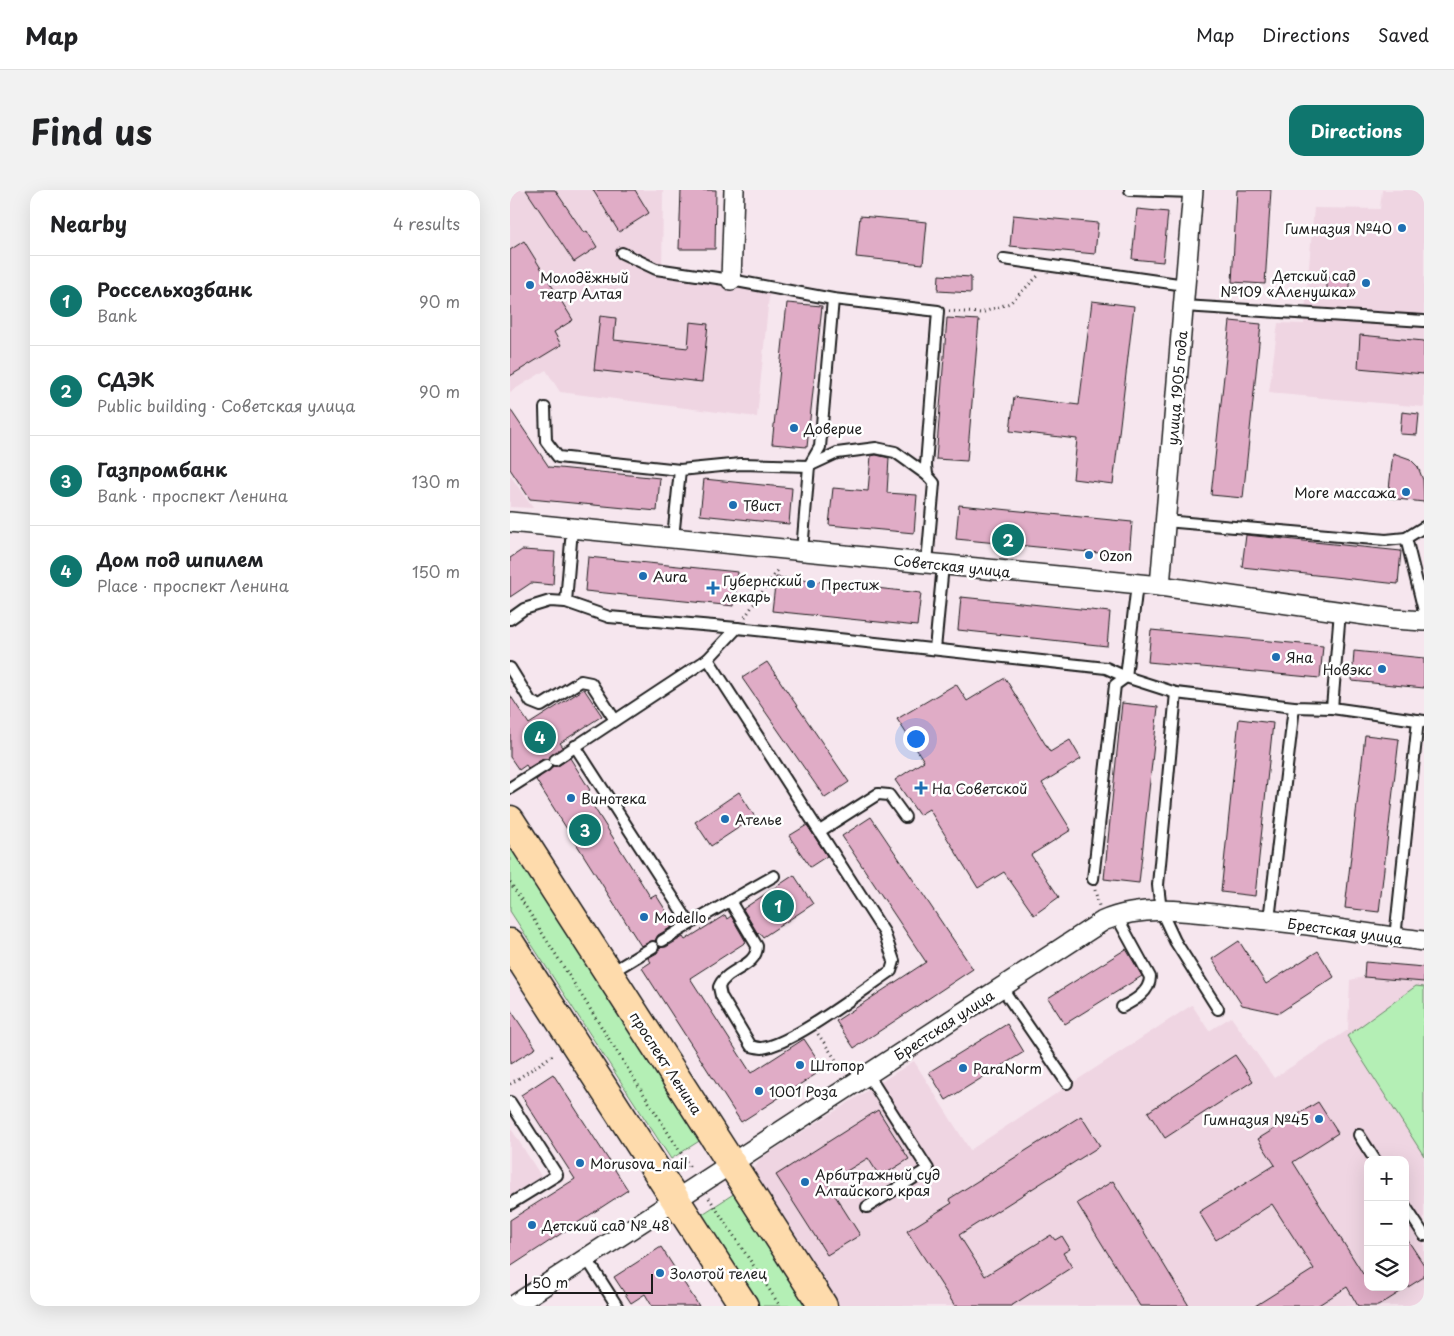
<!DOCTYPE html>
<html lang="en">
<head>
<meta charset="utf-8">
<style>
  body { margin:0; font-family:"Playpen Sans",sans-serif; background:#f2f2f2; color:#202124 }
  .controls { position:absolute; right:15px; bottom:15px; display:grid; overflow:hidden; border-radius:10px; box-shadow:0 5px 20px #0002 }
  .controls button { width:45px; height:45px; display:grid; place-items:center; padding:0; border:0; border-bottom:1px solid #e0e0e0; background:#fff; color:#202124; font:25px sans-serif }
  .scale { position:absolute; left:15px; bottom:12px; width:128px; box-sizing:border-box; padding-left:5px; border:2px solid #1c1c1c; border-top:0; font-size:14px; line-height:18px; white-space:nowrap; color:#1c1c1c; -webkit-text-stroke:4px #fff; paint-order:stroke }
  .you { position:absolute; left:405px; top:548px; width:18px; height:18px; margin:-12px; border:4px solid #fff; border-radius:50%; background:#1a73e8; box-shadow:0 0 0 8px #1a73e833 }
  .badge { display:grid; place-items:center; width:32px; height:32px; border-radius:50%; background:#0f766e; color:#fff; font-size:16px; font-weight:700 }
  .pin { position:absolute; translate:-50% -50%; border:2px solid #fff; box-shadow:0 1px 5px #0006 }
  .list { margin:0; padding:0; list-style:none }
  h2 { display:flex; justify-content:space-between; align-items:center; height:65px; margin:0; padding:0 20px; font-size:21px }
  h2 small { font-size:16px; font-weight:400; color:#757577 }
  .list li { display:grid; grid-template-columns:32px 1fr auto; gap:15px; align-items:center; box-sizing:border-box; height:90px; padding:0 20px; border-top:1px solid #e0e0e0 }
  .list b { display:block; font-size:19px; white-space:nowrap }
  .list p { margin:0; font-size:16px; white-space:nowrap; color:#757577 }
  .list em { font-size:16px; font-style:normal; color:#757577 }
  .icon { flex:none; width:28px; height:28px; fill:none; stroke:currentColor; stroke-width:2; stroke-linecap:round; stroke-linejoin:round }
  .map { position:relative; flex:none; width:914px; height:1116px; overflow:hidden; border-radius:15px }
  header { display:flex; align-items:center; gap:30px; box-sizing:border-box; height:70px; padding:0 25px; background:#fff; border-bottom:1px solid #e0e0e0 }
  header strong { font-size:24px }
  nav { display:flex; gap:28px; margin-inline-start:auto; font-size:18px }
  .intro { display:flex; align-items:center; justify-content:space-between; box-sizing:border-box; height:120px; padding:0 30px }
  h1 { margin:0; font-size:35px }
  .button { padding:12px 22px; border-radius:15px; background:#0f766e; color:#fff; font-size:18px; font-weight:700 }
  main { display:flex; gap:30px; padding:0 30px }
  aside { flex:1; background:#fff; border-radius:15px; box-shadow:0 5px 20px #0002 }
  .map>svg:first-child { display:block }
  .built { fill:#efd5e2; fill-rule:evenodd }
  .green { fill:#b4efb5; stroke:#688668 }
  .building { fill:#e0acc6; stroke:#1c1c1c }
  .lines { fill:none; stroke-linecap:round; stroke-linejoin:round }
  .lane-casing { stroke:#1c1c1c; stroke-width:14 }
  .street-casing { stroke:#1c1c1c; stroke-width:22 }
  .primary-casing { stroke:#1c1c1c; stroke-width:31 }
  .path { stroke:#1c1c1c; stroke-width:3; stroke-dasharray:1 4; stroke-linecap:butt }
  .lane { stroke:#fff; stroke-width:10 }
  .street { stroke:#fff; stroke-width:19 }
  .primary { stroke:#fedbac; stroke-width:28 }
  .poi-dot { fill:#1f6fb2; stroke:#fff; stroke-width:2 }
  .labels { text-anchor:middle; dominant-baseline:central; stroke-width:5; stroke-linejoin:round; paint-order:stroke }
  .poi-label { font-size:14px; fill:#1c1c1c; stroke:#fff; text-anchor:start }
  .street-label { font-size:14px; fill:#1c1c1c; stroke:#fff }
</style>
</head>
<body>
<header>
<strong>Map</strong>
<nav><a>Map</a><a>Directions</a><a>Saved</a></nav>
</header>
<div class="intro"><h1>Find us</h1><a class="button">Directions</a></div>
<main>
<aside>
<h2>Nearby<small>4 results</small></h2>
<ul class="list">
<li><span class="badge">1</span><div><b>Россельхозбанк</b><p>Bank</p></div><em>90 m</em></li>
<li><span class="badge">2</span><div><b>СДЭК</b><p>Public building · Советская улица</p></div><em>90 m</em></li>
<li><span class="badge">3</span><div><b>Газпромбанк</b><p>Bank · проспект Ленина</p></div><em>130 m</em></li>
<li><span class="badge">4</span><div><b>Дом под шпилем</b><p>Place · проспект Ленина</p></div><em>150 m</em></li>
</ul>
</aside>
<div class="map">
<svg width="914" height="1116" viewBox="0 0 914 1116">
  <rect width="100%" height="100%" fill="#f6e6ee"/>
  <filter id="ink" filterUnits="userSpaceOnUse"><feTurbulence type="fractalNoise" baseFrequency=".02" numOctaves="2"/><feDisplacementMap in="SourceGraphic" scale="10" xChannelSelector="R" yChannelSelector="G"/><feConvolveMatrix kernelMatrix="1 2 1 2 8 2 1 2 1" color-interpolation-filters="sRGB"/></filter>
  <g filter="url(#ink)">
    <g class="built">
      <polygon points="0,0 153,0 152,87 260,96 247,227 50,202 36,180 0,202"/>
      <polygon points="872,0 914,0 914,217 759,203 768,133 794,134 804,18 870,19"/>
      <polygon points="0,285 23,318 0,317"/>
      <path d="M854,787L914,792V1108L901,1116H329L246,991L244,979L251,968L404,871L460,960L682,815L699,841L721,827L764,888L838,840L840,790ZM858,970H895V1097H858Z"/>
      <polygon points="0,937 31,986 0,1006"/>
    </g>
    <g class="green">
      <polygon points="0,649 194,948 161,969 0,721"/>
      <polygon points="906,796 914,797 914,966 837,846"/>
      <polygon points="225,1003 297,1116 249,1116 191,1025"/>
    </g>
    <g class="building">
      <polygon points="16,0 45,0 74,43 77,41 87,57 64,72"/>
      <polygon points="83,0 125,0 139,23 109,42"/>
      <polygon points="171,0 206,0 205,59 169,59"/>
      <polygon points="727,0 761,0 755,94 722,92"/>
      <polygon points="627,19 658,22 653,72 622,69"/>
      <polygon points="503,25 588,33 585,64 500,56"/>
      <polygon points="350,26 417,32 413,74 346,67"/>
      <polygon points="14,51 63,130 44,142 51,155 0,186 0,60"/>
      <polygon points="429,85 461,87 461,103 428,101"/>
      <polygon points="817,87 840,87 840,103 817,104"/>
      <polygon points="582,111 624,116 603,294 563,289 567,249 500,241 504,207 569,215"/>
      <polygon points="277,113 312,116 297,257 262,254"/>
      <polygon points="90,126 106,128 104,150 178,158 180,132 198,134 192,192 84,180"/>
      <polygon points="437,128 469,130 457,271 426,269"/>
      <polygon points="720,131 751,134 733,308 701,305"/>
      <polygon points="850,145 914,151 914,184 848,178"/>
      <polygon points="0,219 39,277 150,288 147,321 20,309 0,279"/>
      <polygon points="892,222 909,224 907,245 890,244"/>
      <polygon points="883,263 900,269 908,277 913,290 914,312 878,308"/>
      <polygon points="366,265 379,268 377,303 407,305 404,343 319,335 323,298 358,301 361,266"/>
      <polygon points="194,289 282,298 279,334 190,325"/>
      <polygon points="449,315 622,332 619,366 446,349"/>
      <polygon points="736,345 891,361 888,394 732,377"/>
      <polygon points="12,360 45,362 43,395 21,393 0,407 0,368"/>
      <polygon points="78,367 228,382 224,416 75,401"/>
      <polygon points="266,387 411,403 407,436 262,421"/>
      <polygon points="451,407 600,422 597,456 448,440"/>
      <polygon points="641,440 813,456 810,488 638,472"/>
      <polygon points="844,461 914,468 914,498 842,491"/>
      <polygon points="257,472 339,592 315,608 232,488"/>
      <polygon points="495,488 540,562 560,550 571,569 532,593 561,640 521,665 549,707 524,725 494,682 468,698 419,619 409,625 385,590 414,571 387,529 446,494 457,511"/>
      <polygon points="74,499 92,526 50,553 53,557 38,569 33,569 18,578 16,575 9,580 0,567 0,505 19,534"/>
      <polygon points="612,513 648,517 629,693 594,689"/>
      <polygon points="729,529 763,533 745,706 711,702"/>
      <polygon points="855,545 889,549 869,722 835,718"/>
      <polygon points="60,568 80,600 75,603 141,708 146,705 165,735 148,745 145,751 131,756 26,590 43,576 48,576"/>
      <polygon points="229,602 245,627 201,656 185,632"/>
      <polygon points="361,627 463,779 344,858 326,831 416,772 332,646"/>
      <polygon points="297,635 317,666 300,677 279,646"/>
      <polygon points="284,685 303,714 253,747 250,743 248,744 233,719"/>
      <polygon points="215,725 217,729 221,726 236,752 180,788 241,883 294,849 314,879 231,932 132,778 141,772 138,768 147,763 150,757 156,757 173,747 175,750"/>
      <polygon points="729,751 756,794 808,761 824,787 769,823 732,815 702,769"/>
      <polygon points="616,759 632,786 555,834 538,808"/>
      <polygon points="855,772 914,777 914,792 854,787"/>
      <polygon points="0,819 26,858 0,874"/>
      <polygon points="497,834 514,862 436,910 419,882"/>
      <polygon points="725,865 743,891 655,948 638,922"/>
      <polygon points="43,884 118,1000 0,1077 0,1030 65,989 11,905"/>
      <polygon points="808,912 828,943 783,972 853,1084 858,1081 858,1097 895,1097 895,1046 914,1075 914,1087 868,1116 848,1116 837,1097 807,1116 745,1116 804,1079 762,1014 706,1050 689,1022 765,975 748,949"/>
      <polygon points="368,920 399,969 370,987 358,968 317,993 350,1045 317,1065 266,985"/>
      <polygon points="571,926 590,956 449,1045 475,1086 541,1045 545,1050 552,1046 560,1059 553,1063 562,1077 501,1116 445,1116 397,1041 442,1013 439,1009"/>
      <polygon points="603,991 679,1116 630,1116 567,1013"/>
      <polygon points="151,1057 189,1116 142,1116 135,1104 121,1113 104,1087"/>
    </g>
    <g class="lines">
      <g class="lane-casing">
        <g id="lane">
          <polyline points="620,0 683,2"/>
          <polyline points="112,63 146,79 221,90 323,109 428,121 416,275 417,285 424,293 417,373"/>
          <polyline points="494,69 675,95"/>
          <polyline points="674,116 914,131"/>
          <polyline points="35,218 36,251 48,267 170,280 163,348"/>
          <polyline points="170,280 231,274 299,276 327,263 366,258 385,262 417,285"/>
          <polyline points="655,331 876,350 896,348 914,337"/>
          <polyline points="896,348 914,421"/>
          <polyline points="292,361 299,276 310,257 323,109"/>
          <polyline points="56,412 62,339"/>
          <polyline points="0,429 14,419 40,411 56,412 99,427 227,438 596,478 616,487 666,503 784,517 822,518 914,531"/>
          <polyline points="425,459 433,375"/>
          <polyline points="0,478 21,512 31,516 71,491 81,493 105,530"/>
          <polyline points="666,503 648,695 651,721 665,751 708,819"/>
          <polyline points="822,518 830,421"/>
          <path d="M65,556L180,734L220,711L247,756C247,778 216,778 209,797L211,806L241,856C245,857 249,858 252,858C283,854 353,800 381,781L384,771L374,742L198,469L227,438"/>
          <polyline points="45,570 198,469"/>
          <polyline points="0,598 36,575"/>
          <polyline points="310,641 368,604 379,605 395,627"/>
          <polyline points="583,689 605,495 616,487 627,394"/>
          <polyline points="220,711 264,686"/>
          <path d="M606,725L640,787C640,802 624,811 612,817"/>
          <polyline points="759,730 784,517"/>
          <polyline points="885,748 908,530"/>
          <polyline points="152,751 180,734"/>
          <polyline points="100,783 143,757"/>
          <polyline points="492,798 557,893"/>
          <polyline points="0,912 47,985 0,1014"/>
          <polyline points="849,945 865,970"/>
          <polyline points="895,1016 914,1045"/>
          <polyline points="357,1017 418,979 358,885"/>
          <polyline points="77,1069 107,1116"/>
        </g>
      </g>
      <g class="street-casing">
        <g id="street">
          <polyline points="221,90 224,0"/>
          <polyline points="0,332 650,396 883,429 914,431"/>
          <polyline points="650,396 683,0"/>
          <path d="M3,1116L593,731C635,713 685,722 729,727C791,733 852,743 914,751"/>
        </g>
      </g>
      <g class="primary-casing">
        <g id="primary">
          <polyline points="0,630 313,1116"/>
          <polyline points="0,753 234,1116"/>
        </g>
      </g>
      <g class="path">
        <polyline points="439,121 471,123 500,113 528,86"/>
        <polyline points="235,427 268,379"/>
        <polyline points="0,692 181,979"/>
        <polyline points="585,700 589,716"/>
        <polyline points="308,844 333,880"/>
        <polyline points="0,894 43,865"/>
        <polyline points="199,1008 270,1116"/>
      </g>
      <use href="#lane" class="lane"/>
      <use href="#street" class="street"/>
      <use href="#primary" class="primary"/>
    </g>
  </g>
  <g class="poi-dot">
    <circle cx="892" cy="38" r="5"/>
    <circle cx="856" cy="93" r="5"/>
    <circle cx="20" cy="95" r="5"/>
    <circle cx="284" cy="238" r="5"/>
    <circle cx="896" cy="302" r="5"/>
    <circle cx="223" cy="315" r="5"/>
    <circle cx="579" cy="365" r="5"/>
    <circle cx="133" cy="386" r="5"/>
    <circle cx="301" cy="394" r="5"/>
    <path d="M200.5 390.5h5v5h5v5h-5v5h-5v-5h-5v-5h5z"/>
    <circle cx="766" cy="467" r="5"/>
    <circle cx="872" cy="479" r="5"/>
    <path d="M408.5 590.5h5v5h5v5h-5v5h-5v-5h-5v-5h5z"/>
    <circle cx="61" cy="608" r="5"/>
    <circle cx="215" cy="629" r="5"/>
    <circle cx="134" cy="727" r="5"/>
    <circle cx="290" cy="875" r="5"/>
    <circle cx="453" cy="878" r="5"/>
    <circle cx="249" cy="901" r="5"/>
    <circle cx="809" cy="929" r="5"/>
    <circle cx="70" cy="973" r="5"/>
    <circle cx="295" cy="992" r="5"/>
    <circle cx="22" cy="1035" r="5"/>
    <circle cx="150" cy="1083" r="5"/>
  </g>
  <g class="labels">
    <g class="poi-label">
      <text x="882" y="38" text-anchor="end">Гимназия №40</text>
      <text x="846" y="85" text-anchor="end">Детский сад<tspan x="846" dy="16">№109 «Аленушка»</tspan></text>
      <text x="30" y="87">Молодёжный<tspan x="30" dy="16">театр Алтая</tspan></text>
      <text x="294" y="238">Доверие</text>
      <text x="886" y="302" text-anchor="end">More массажа</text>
      <text x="233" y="315">Твист</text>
      <text x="589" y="365">Ozon</text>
      <text x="143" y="386">Aura</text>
      <text x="213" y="390">Губернский<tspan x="213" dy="16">лекарь</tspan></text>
      <text x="311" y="394">Престиж</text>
      <text x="776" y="467">Яна</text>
      <text x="862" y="479" text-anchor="end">Новэкс</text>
      <text x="422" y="598">На Советской</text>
      <text x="71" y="608">Винотека</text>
      <text x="225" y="629">Ателье</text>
      <text x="144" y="727">Modello</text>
      <text x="300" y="875">Штопор</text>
      <text x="463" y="878">ParaNorm</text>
      <text x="259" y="901">1001 Роза</text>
      <text x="799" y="929" text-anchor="end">Гимназия №45</text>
      <text x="80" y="973">Morusova_nail</text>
      <text x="305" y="984">Арбитражный суд<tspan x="305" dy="16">Алтайского края</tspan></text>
      <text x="32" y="1035">Детский сад № 48</text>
      <text x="160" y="1083">Золотой телец</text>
    </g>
    <g class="street-label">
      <text transform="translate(667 198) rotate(-85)">улица 1905 года</text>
      <text transform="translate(442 376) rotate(6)">Советская улица</text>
      <text transform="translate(835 741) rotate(8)">Брестская улица</text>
      <text transform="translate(434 835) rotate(-33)">Брестская улица</text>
      <text transform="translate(156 873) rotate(57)">проспект Ленина</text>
    </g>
  </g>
</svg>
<div class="controls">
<button>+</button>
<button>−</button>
<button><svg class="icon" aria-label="layers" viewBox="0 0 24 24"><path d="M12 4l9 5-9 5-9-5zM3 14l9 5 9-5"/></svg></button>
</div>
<div class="scale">50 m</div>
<div class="you"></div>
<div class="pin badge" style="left:268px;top:716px">1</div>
<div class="pin badge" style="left:498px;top:350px">2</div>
<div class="pin badge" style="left:75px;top:640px">3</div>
<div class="pin badge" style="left:30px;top:547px">4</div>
</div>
</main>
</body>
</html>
